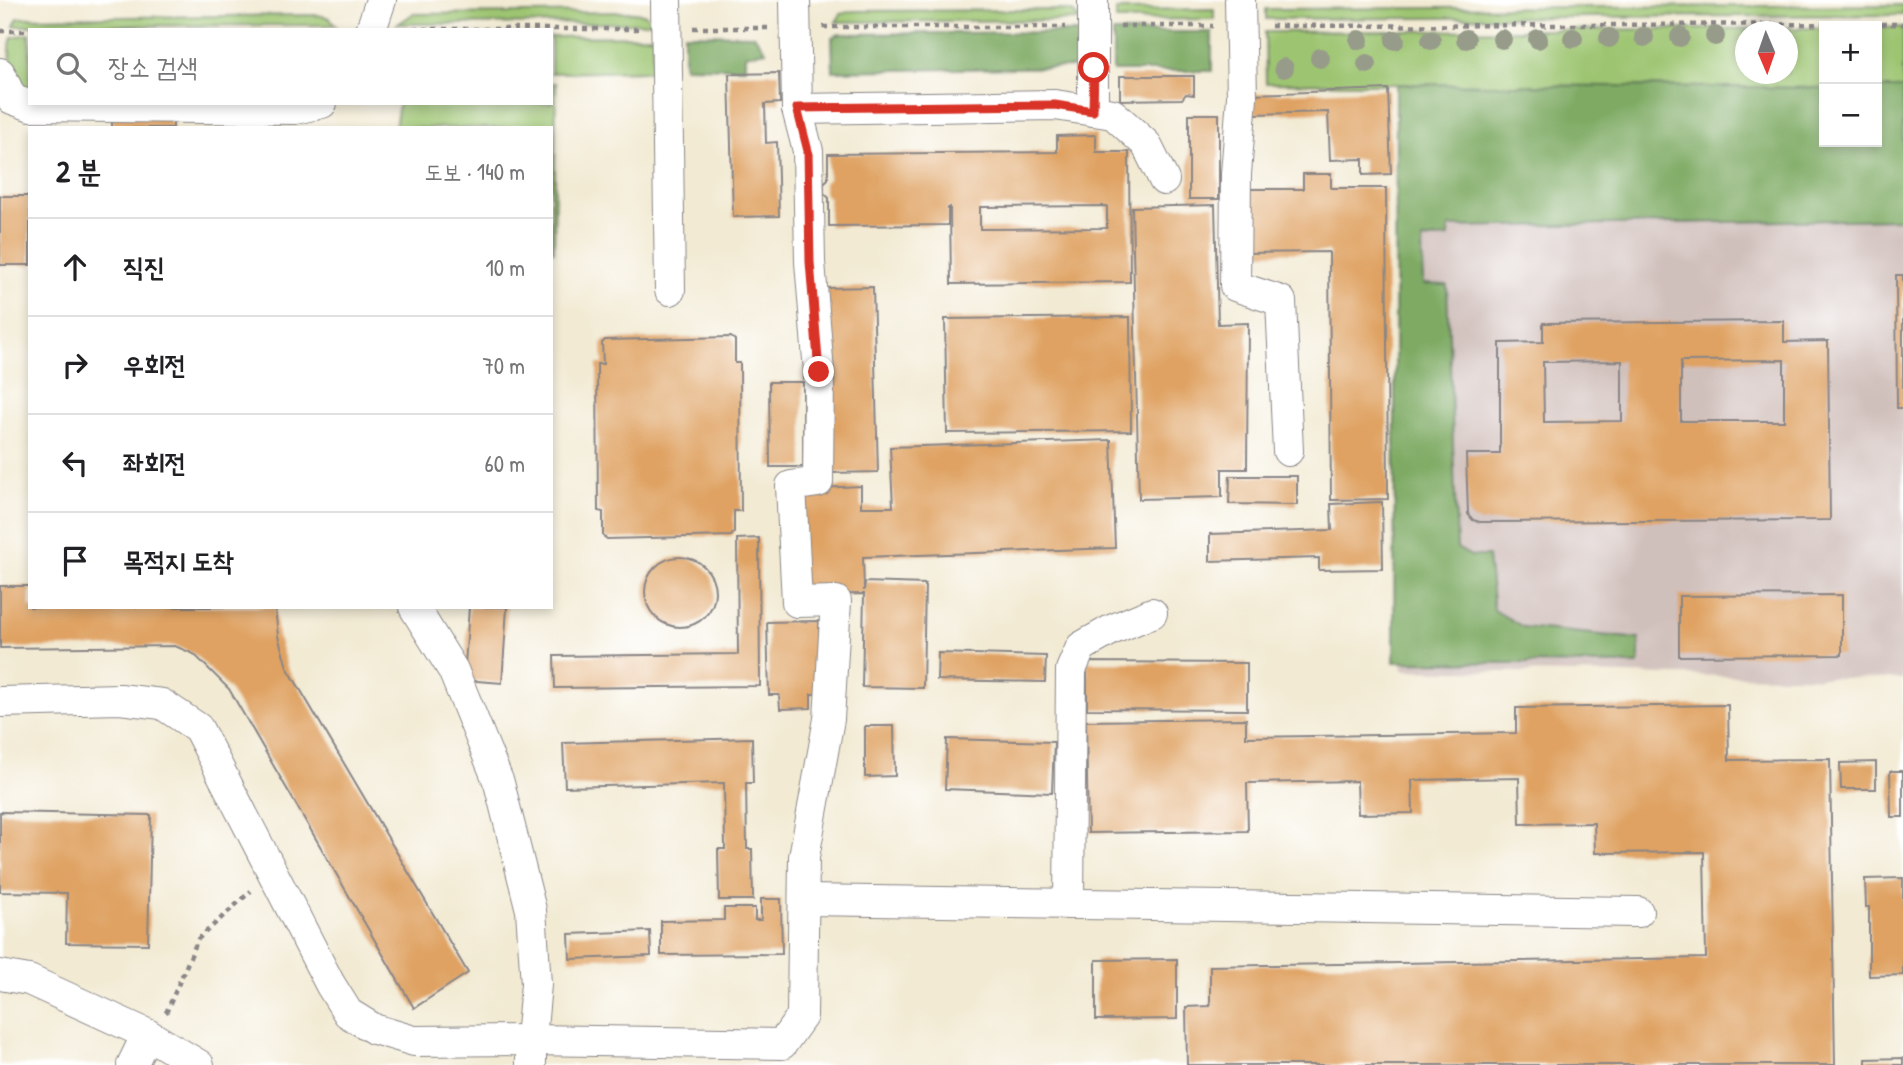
<!DOCTYPE html>
<html lang="ko">
<head>
<meta charset="utf-8">
<style>
  body { margin:0; font-family:"Patrick Hand","Poor Story",sans-serif; background:#f6f6f6; color:#202124 }
  .controls { position:absolute; right:21px; top:21px; display:grid; overflow:hidden; border-radius:0px; box-shadow:0 4px 10px #0003 }
  .controls button { width:63px; height:63px; display:grid; place-items:center; padding:0; border:0; border-bottom:2px solid #e0e0e0; background:#fff; color:#202124; font:35px sans-serif }
  .compass { position:absolute; left:1735px; top:21px; width:63px; height:63px; border-radius:50%; background:#fff; box-shadow:0 4px 10px #0003; rotate:178deg }
  .stop { position:absolute; width:21px; height:21px; margin:-16px; border:5px solid #d93025; border-radius:50%; background:#fff }
  .stop.end { background:#d93025; border-color:#fff; box-shadow:0 2px 7px #0008 }
  .list { margin:0; padding:0; list-style:none }
  h2 { display:flex; justify-content:space-between; align-items:center; height:91px; margin:0; padding:0 28px; font-size:30px }
  h2 small { font-size:23px; font-weight:400; color:#757577 }
  .list li { display:grid; grid-template-columns:46px 1fr auto; gap:21px; align-items:center; box-sizing:border-box; height:98px; padding:0 28px; border-top:2px solid #e0e0e0 }
  .list b { display:block; font-size:26px; white-space:nowrap }
  .list em { font-size:23px; font-style:normal; color:#757577 }
  .icon { flex:none; width:38px; height:38px; fill:none; stroke:currentColor; stroke-width:2; stroke-linecap:round; stroke-linejoin:round }
  .map { position:relative; flex:none; width:1903px; height:1065px; overflow:hidden }
  .search { position:absolute; background:#fff; box-shadow:0 4px 10px #0003; left:28px; top:28px; width:525px; height:77px; display:flex; align-items:center; gap:18px; box-sizing:border-box; padding:0 24px; border-radius:0px; color:#757577; font-size:26px }
  .panel { position:absolute; background:#fff; box-shadow:0 4px 10px #0003; left:28px; top:126px; width:525px; height:483px; border-radius:0px }
  .map>svg:first-child { display:block }
  .industrial { fill:#d0c0bb }
  .green { fill:#9dc571; stroke:#607456; stroke-width:2; fill-rule:evenodd }
  .forest { fill:#7eaa63; stroke:#50664f; stroke-width:2 }
  .building { fill:#dfa262; fill-rule:evenodd }
  .lines { fill:none; stroke-linecap:round; stroke-linejoin:round }
  .minor-casing { stroke:#8a8687; stroke-width:32 }
  .path { stroke:#8a8687; stroke-width:4.5; stroke-dasharray:5 5; stroke-linecap:butt }
  .minor { stroke:#fff; stroke-width:30 }
  .tree { fill:#979b8a }
  .route { stroke:#d93025; stroke-width:9 }
</style>
</head>
<body>
<div class="map">
<svg width="1903" height="1065" viewBox="0 0 1903 1065">
  <rect width="100%" height="100%" fill="#fff"/>
  <filter id="ink" filterUnits="userSpaceOnUse"><feTurbulence type="fractalNoise" baseFrequency=".0143" numOctaves="2"/><feDisplacementMap in="SourceGraphic" scale="14" xChannelSelector="R" yChannelSelector="G"/><feConvolveMatrix kernelMatrix="1 2 1 2 8 2 1 2 1" color-interpolation-filters="sRGB"/></filter>
  <filter id="wash" filterUnits="userSpaceOnUse"><feTurbulence type="fractalNoise" baseFrequency=".00686" numOctaves="4" result="noise"/><feDisplacementMap in="SourceGraphic" scale="28" xChannelSelector="R" yChannelSelector="G"/><feGaussianBlur stdDeviation="1.57" result="paint"/><feColorMatrix in="noise" values="0 0 0 0 0 0 0 0 0 0 0 0 0 0 0 0 0 1.4 0 .05"/><feComposite in="paint" operator="in"/></filter>
  <g filter="url(#wash)">
    <rect width="100%" height="100%" fill="#f2ead3"/>
    <polygon class="industrial" points="1407,75 1824,75 1824,142 1877,142 1877,75 1903,75 1903,679 1402,670"/>
    <g class="green">
      <polygon points="1903,5 1903,15 1266,19 1266,9"/>
      <polygon points="1214,9 1214,19 1116,20 1116,10"/>
      <polygon points="1063,10 1073,12 1079,20 836,22 841,14 852,11"/>
      <polygon points="637,12 646,15 652,23 398,24 413,14"/>
      <polygon points="318,15 329,18 336,25 14,26 18,18"/>
      <polygon points="1903,27 1903,88 1877,88 1877,28"/>
      <path d="M1824,28V88L1266,83L1265,32ZM1745,32H1787V74H1745Z"/>
      <path d="M30,34V96C17,83 5,55 12,37Z"/>
      <polygon points="653,36 652,71 551,73 551,37"/>
      <polygon points="551,83 556,83 554,251 551,250 551,128 395,128 399,103 551,103"/>
    </g>
    <g class="forest">
      <polygon points="1081,32 1081,67 833,71 832,38 839,34"/>
      <rect x="1113" y="32" width="99" height="39"/>
      <polygon points="684,34 754,35 766,51 745,55 745,68 684,67"/>
      <polygon points="1396,84 1824,88 1824,142 1877,142 1877,88 1903,88 1903,219 1449,227 1448,237 1422,240 1423,284 1447,285 1457,548 1471,556 1488,556 1494,610 1523,627 1639,639 1639,664 1394,662"/>
    </g>
    <g id="blocks">
      <g class="building">
        <polygon points="779,73 780,103 765,104 766,143 777,142 779,216 733,217 729,74"/>
        <polygon points="1120,76 1194,76 1194,95 1186,94 1182,99 1120,100"/>
        <polygon points="1388,89 1391,174 1363,175 1363,159 1330,160 1328,112 1254,114 1253,94"/>
        <rect x="112" y="114" width="61" height="14"/>
        <rect x="1189" y="114" width="30" height="85"/>
        <path d="M1096,135V152H1129L1130,282L951,284L950,207L948,208V225L829,226V198L824,193V183L828,179V154L1057,152V136ZM1107,206V228L980,229V207Z"/>
        <polygon points="1303,174 1331,174 1331,188 1386,188 1388,499 1331,500 1329,252 1247,253 1246,189 1303,189"/>
        <rect x="0" y="196" width="30" height="69"/>
        <polygon points="1215,205 1218,324 1248,323 1247,469 1222,469 1222,497 1139,499 1132,207"/>
        <polygon points="1896,275 1903,275 1903,408 1897,408"/>
        <polygon points="873,287 878,472 832,473 827,288"/>
        <polygon points="1130,317 1131,431 947,433 945,319"/>
        <path d="M1784,321V342L1828,341L1830,520L1480,522L1473,520L1468,514L1466,454H1500V343L1543,342V323ZM1784,360V421H1681V361ZM1622,361V421L1544,422L1543,362Z"/>
        <polygon points="731,337 735,340 735,363 740,363 741,511 734,511 734,533 731,536 607,539 603,536 603,512 598,511 597,364 603,364 602,343 605,340"/>
        <polygon points="769,382 803,382 803,467 770,467"/>
        <polygon points="1111,440 1115,548 863,557 864,591 865,582 925,584 923,688 862,687 864,594 803,595 799,489 861,486 861,507 893,507 890,447"/>
        <polygon points="1230,476 1297,476 1297,505 1229,504"/>
        <polygon points="1382,502 1383,569 1319,570 1319,558 1210,561 1210,534 1332,530 1331,504"/>
        <polygon points="759,538 760,686 555,688 554,656 738,654 737,539"/>
        <circle cx="680" cy="592" r="35"/>
        <polygon points="0,586 30,586 30,607 275,607 278,636 287,667 468,973 414,1008 229,689 194,654 175,646 0,648"/>
        <polygon points="1842,595 1842,655 1679,656 1679,596"/>
        <polygon points="469,607 507,607 502,683 464,680"/>
        <polygon points="819,621 821,694 811,694 811,708 780,709 779,695 769,695 767,622"/>
        <polygon points="938,653 1046,656 1045,682 937,680"/>
        <polygon points="1087,662 1247,663 1247,710 1087,709"/>
        <polygon points="1728,705 1729,760 1830,759 1835,1065 1187,1065 1186,1007 1210,1006 1210,966 1706,958 1704,852 1595,853 1594,823 1520,824 1519,778 1412,780 1413,813 1358,814 1357,781 1247,783 1248,831 1088,833 1086,721 1246,719 1246,737 1516,733 1516,708"/>
        <polygon points="865,726 894,726 895,776 865,777"/>
        <polygon points="752,738 753,783 746,783 747,849 752,849 753,900 719,900 718,849 725,849 724,783 565,787 563,743"/>
        <polygon points="947,739 1054,742 1052,793 945,789"/>
        <polygon points="1876,762 1876,789 1841,789 1840,763"/>
        <polygon points="1890,771 1903,771 1903,817 1891,817"/>
        <polygon points="0,812 151,815 148,944 66,943 67,893 0,892"/>
        <polygon points="1903,878 1903,975 1869,976 1869,907 1866,907 1865,879"/>
        <polygon points="761,899 781,899 782,954 661,955 661,921 724,920 724,908 755,908 755,920 761,920"/>
        <polygon points="650,931 651,956 570,959 569,934"/>
        <polygon points="1177,959 1177,1019 1096,1020 1096,960"/>
        <polygon points="1903,1058 1903,1065 1866,1065 1866,1059"/>
      </g>
    </g>
  </g>
  <g filter="url(#ink)">
    <use href="#blocks" fill-opacity="0" stroke="#8a8687" stroke-width="2"/>
    <g class="lines">
      <g class="minor-casing">
        <g id="minor">
          <polyline points="666,0 670,290"/>
          <polyline points="1240,0 1242,97 1236,174 1235,286 1281,301 1288,451"/>
          <polyline points="371,30 381,0"/>
          <polyline points="0,73 12,99 31,106 295,109 322,103"/>
          <polyline points="797,109 1055,105 1113,114 1146,144 1164,180"/>
          <polyline points="1093,111 1093,0"/>
          <polyline points="414,607 453,670 499,783 531,910 536,984 531,1040 531,1065"/>
          <polyline points="0,702 120,699 162,704 198,728 330,984 348,1013 374,1029 414,1041 531,1040 782,1044 802,1016 804,857 829,719 836,601 797,602 791,486 818,482 819,372 810,262 808,151 797,109 795,0"/>
          <polyline points="805,900 1638,912"/>
          <polyline points="1069,904 1071,670 1081,647 1111,630 1152,613"/>
          <polyline points="0,975 29,980 147,1034 199,1065"/>
          <polyline points="132,1065 147,1034"/>
        </g>
      </g>
      <g class="path">
        <polyline points="1120,26 1213,26"/>
        <polyline points="1271,26 1903,24"/>
        <polyline points="823,27 1066,27"/>
        <polyline points="693,28 768,28"/>
        <polyline points="403,29 639,29"/>
        <polyline points="314,30 345,30"/>
        <polyline points="0,31 30,31"/>
        <polyline points="166,1013 198,939 251,891"/>
      </g>
      <use href="#minor" class="minor"/>
    </g>
    <g class="tree">
      <circle cx="1715" cy="36" r="10"/>
      <circle cx="1644" cy="37" r="10"/>
      <circle cx="1680" cy="37" r="10"/>
      <circle cx="1573" cy="38" r="10"/>
      <circle cx="1609" cy="38" r="10"/>
      <circle cx="1466" cy="39" r="10"/>
      <circle cx="1502" cy="39" r="10"/>
      <circle cx="1538" cy="39" r="10"/>
      <circle cx="1359" cy="40" r="10"/>
      <circle cx="1395" cy="40" r="10"/>
      <circle cx="1431" cy="40" r="10"/>
      <circle cx="1320" cy="58" r="10"/>
      <circle cx="1367" cy="64" r="10"/>
      <circle cx="1284" cy="68" r="10"/>
    </g>
  </g>
  <g class="lines" filter="url(#ink)">
    <polyline class="route" points="819,372 810,262 808,151 797,108 1055,105 1093,111 1094,68"/>
  </g>
</svg>
<div class="controls">
<button>+</button>
<button>−</button>
</div>
<svg class="compass" viewBox="-18 -18 36 36"><path d="M0-13l5 13h-10z" fill="#e53935"/><path d="M0 13l5-13h-10z" fill="#757577"/></svg>
<div class="stop" style="left:1094px;top:68px"></div>
<div class="stop end" style="left:819px;top:372px"></div>
<div class="search"><svg class="icon" aria-label="search" viewBox="0 0 24 24"><circle cx="10" cy="10" r="6"/><path d="M15 15l6 6"/></svg>장소 검색</div>
<section class="panel">
<h2>2 분<small>도보 · 140 m</small></h2>
<ul class="list">
<li><svg class="icon" aria-label="ahead" viewBox="0 0 24 24"><path d="M12 20V5M6 11l6-6 6 6"/></svg><div><b>직진</b></div><em>10 m</em></li>
<li><svg class="icon" aria-label="right" viewBox="0 0 24 24"><path d="M7 20v-9h11M14 6l5 5-5 5"/></svg><div><b>우회전</b></div><em>70 m</em></li>
<li><svg class="icon" aria-label="left" viewBox="0 0 24 24"><path d="M17 20v-9H6M10 6l-5 5 5 5"/></svg><div><b>좌회전</b></div><em>60 m</em></li>
<li><svg class="icon" aria-label="arrive" viewBox="0 0 24 24"><path d="M6 21V4h12l-3 4 3 4H6"/></svg><div><b>목적지 도착</b></div></li>
</ul>
</section>
</div>
</body>
</html>
